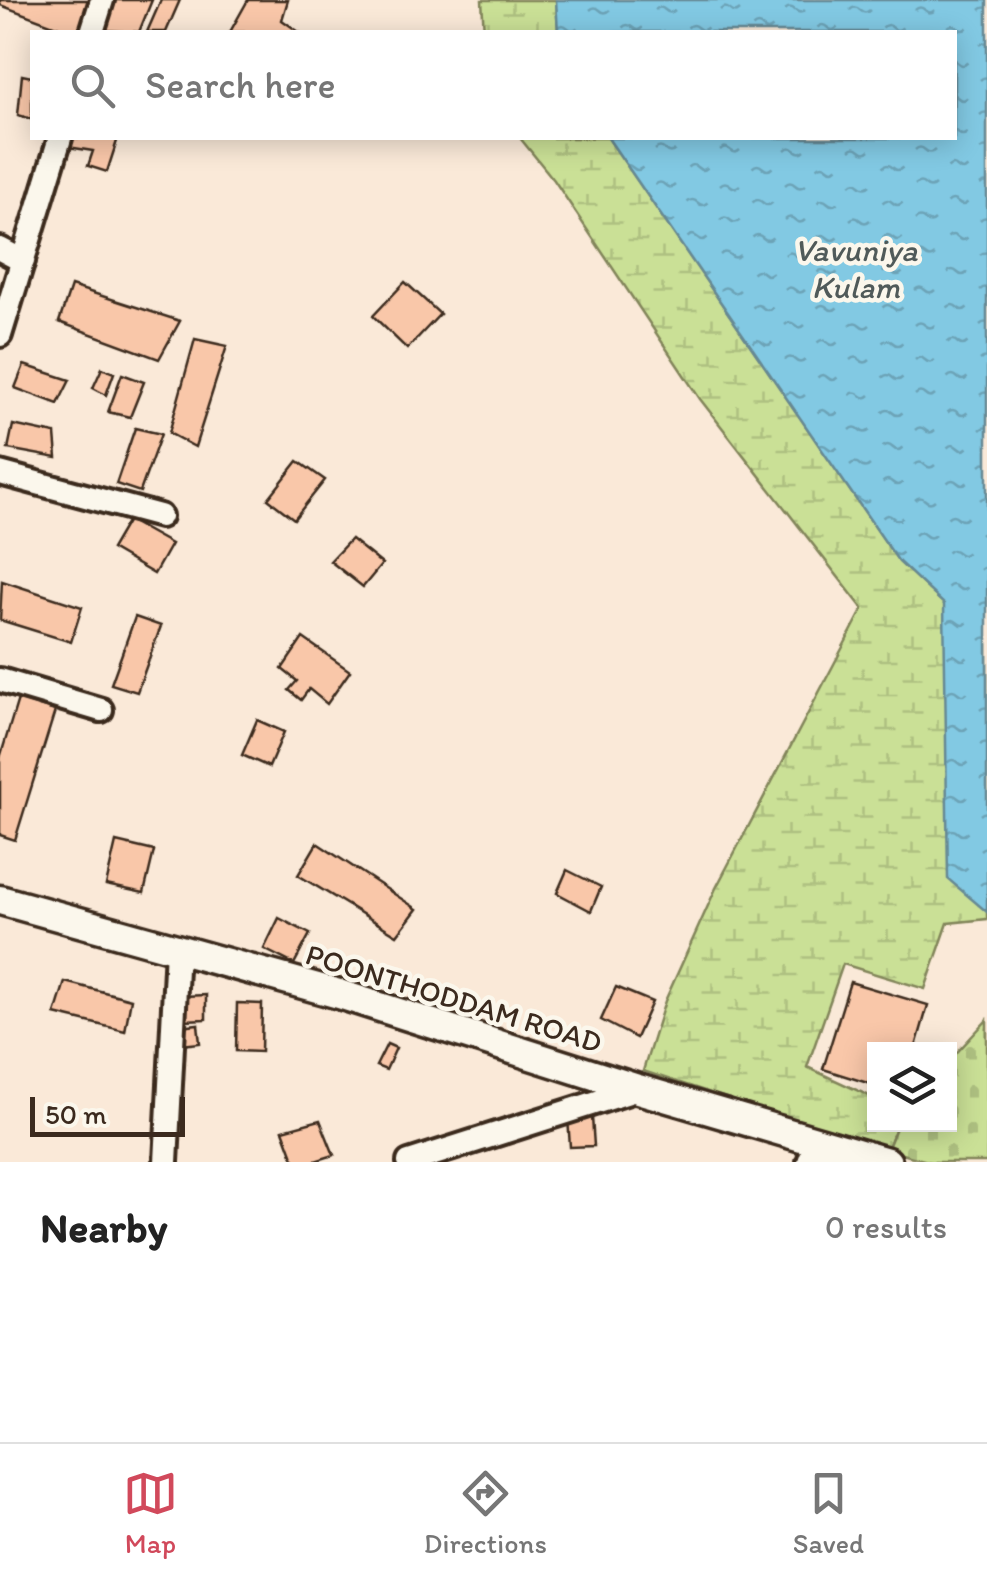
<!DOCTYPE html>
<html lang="en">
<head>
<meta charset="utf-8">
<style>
  body { margin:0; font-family:Itim,sans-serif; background:#f6f6f6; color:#222 }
  .controls { position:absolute; right:30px; bottom:30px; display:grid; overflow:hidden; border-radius:0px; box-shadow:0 5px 25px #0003 }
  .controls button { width:90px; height:90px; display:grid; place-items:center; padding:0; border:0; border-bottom:2px solid #e0e0e0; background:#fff; color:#222; font:50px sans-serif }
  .scale { position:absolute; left:30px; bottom:25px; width:155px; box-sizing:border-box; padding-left:10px; border:5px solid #3b2a1e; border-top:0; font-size:28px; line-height:35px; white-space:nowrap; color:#3b2a1e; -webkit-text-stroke:8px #fbf7ec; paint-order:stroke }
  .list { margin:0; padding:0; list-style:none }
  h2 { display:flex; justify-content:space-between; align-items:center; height:130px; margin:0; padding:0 40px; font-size:42px }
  h2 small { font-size:32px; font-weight:400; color:#767676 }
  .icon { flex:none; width:55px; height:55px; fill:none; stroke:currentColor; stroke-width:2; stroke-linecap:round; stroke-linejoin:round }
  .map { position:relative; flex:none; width:987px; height:1162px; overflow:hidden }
  .search { position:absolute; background:#fff; box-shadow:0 5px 25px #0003; left:30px; right:30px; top:30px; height:110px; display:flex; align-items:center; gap:25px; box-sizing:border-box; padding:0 35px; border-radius:0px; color:#767676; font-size:38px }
  .sheet { height:280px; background:#fff }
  nav { display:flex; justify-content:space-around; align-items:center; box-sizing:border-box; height:140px; border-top:2px solid #e0e0e0; background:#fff; font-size:28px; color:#767676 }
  nav a { display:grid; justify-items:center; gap:5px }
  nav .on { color:#d1495b }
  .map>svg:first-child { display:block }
  .wetland { fill:url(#wetland-marsh); stroke:#82855a; stroke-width:2.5 }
  .cemetery { fill:url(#cemetery-stones); stroke:#82855a; stroke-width:2.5 }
  .water { fill:url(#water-ripples); stroke:#668994; stroke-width:2.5 }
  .building { fill:#f9c7a9; stroke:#3b2a1e; stroke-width:2.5 }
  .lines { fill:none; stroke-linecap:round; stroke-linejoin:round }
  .minor-casing { stroke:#3b2a1e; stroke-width:30 }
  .tertiary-casing { stroke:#3b2a1e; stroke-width:35 }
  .minor { stroke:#fbf7ec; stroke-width:22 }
  .tertiary { stroke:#fbf7ec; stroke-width:28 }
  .labels { text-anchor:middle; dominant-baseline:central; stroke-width:9; stroke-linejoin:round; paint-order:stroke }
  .street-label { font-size:30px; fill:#3b2a1e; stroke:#fbf7ec }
  .water-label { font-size:32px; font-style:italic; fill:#505a59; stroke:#fbf7ec }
</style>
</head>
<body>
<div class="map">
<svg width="987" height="1162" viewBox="0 0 987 1162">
  <defs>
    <pattern id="wetland-marsh" width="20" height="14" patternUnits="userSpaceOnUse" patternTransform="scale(2.5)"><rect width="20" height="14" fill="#cae096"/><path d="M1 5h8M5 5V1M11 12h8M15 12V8" fill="none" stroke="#aec081"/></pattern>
    <pattern id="cemetery-stones" width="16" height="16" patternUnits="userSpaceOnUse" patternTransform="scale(2.5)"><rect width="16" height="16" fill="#cae096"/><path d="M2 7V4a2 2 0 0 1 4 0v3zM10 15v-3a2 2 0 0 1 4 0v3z" fill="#aec081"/></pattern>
    <pattern id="water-ripples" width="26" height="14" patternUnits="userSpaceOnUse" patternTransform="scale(2.5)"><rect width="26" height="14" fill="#82c9e3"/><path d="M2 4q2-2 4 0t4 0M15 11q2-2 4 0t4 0" fill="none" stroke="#6ca3b7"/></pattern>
  </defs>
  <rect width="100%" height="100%" fill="#fae9d8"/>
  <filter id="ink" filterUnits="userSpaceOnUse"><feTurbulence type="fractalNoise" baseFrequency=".01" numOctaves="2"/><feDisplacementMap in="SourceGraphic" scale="20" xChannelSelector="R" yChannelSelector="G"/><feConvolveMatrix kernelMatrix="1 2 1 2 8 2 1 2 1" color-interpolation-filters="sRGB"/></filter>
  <g filter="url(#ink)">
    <g class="wetland">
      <polygon points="482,0 556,0 558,32 484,32"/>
      <polygon points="520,138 608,138 899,562 987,644 987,919 948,923 925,989 843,964 807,1067 874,1098 874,1124 897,1125 887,1150 643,1071 665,1001 716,888 863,609 700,399 554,180"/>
    </g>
    <polygon class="cemetery" points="987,1020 987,1162 931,1162 887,1150 897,1125 950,1124 950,1060"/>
    <polygon class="water" points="556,0 987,0 987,912 948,879 944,604 899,562 608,138 954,138 954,32 558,32"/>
    <g class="building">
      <polygon points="0,0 96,0 86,32 72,32 0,5"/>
      <polygon points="109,0 152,0 139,32 100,30"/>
      <polygon points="161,0 180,0 166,32 147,32"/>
      <polygon points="248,0 288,0 282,20 299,32 230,32"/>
      <polygon points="22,75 32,77 32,119 18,115"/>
      <polygon points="71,138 118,138 107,172 88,166 93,151 68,147"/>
      <polygon points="405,282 440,314 407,349 373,316"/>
      <polygon points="71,286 180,321 159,359 59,322"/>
      <polygon points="195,339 227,346 195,447 169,433"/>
      <polygon points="24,365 70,380 58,404 15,388"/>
      <polygon points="102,368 114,373 106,395 93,388"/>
      <polygon points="122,374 144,382 130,417 108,412"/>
      <polygon points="13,425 55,434 57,458 8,449"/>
      <polygon points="135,428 161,434 140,492 116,484"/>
      <polygon points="298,461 325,480 294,519 268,499"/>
      <polygon points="128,520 171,544 154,574 111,549"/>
      <polygon points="351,539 382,564 363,587 330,561"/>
      <polygon points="2,581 82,607 71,642 0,620"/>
      <polygon points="135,617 161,626 137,692 111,684"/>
      <polygon points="303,638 350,671 327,704 309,689 301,700 289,690 297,681 282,669"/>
      <polygon points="18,699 55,711 15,840 0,835 0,758"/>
      <polygon points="257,720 284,732 269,767 242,755"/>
      <polygon points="116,842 154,851 144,893 106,885"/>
      <polygon points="317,843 417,909 397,935 298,875"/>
      <polygon points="567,870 601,887 591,911 557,893"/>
      <polygon points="279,918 310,934 294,964 264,949"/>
      <polygon points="65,982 131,999 125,1031 55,1014"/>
      <polygon points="850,982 928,1005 915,1050 874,1050 874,1085 823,1069"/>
      <polygon points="616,987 652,1002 636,1038 601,1020"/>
      <polygon points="206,995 206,1019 184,1020 183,996"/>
      <polygon points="237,1003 262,1004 261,1052 236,1051"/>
      <polygon points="198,1024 200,1043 181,1045 180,1026"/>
      <polygon points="387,1044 396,1048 386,1070 376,1066"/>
      <polygon points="592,1117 594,1146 570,1147 568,1118"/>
      <polygon points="320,1120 334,1155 312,1162 295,1162 283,1130"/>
    </g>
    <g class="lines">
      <g class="minor-casing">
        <g id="minor">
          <polyline points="92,32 102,0"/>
          <polyline points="0,249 23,261"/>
          <polyline points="0,335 60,138"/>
          <polyline points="0,473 160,516"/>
          <polyline points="0,680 101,710"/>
          <polyline points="166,1162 177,949"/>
          <polyline points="409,1162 638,1089"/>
          <polyline points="809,1162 816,1143"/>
        </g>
      </g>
      <g class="tertiary-casing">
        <polyline id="tertiary" points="0,900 339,994 638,1089 887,1162"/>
      </g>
      <use href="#minor" class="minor"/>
      <use href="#tertiary" class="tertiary"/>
    </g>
  </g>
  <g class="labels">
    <g class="street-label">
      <text transform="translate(454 998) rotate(17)">POONTHODDAM ROAD</text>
    </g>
    <g class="water-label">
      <text x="856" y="250">Vavuniya<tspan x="856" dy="37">Kulam</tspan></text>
    </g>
  </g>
</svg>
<div class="controls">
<button><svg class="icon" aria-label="layers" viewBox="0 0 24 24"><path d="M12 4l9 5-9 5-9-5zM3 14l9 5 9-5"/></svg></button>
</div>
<div class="scale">50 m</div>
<div class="search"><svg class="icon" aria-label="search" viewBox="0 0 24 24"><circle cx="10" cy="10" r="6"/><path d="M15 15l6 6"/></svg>Search here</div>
</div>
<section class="sheet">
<h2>Nearby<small>0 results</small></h2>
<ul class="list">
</ul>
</section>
<nav>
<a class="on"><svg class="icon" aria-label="map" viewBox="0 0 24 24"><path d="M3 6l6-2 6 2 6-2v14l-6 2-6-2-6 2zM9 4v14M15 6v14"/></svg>Map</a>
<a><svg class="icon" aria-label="directions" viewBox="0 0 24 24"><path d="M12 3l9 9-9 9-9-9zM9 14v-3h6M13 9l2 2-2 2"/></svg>Directions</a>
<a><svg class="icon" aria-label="saved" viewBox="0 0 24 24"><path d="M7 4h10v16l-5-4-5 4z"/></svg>Saved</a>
</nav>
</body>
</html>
